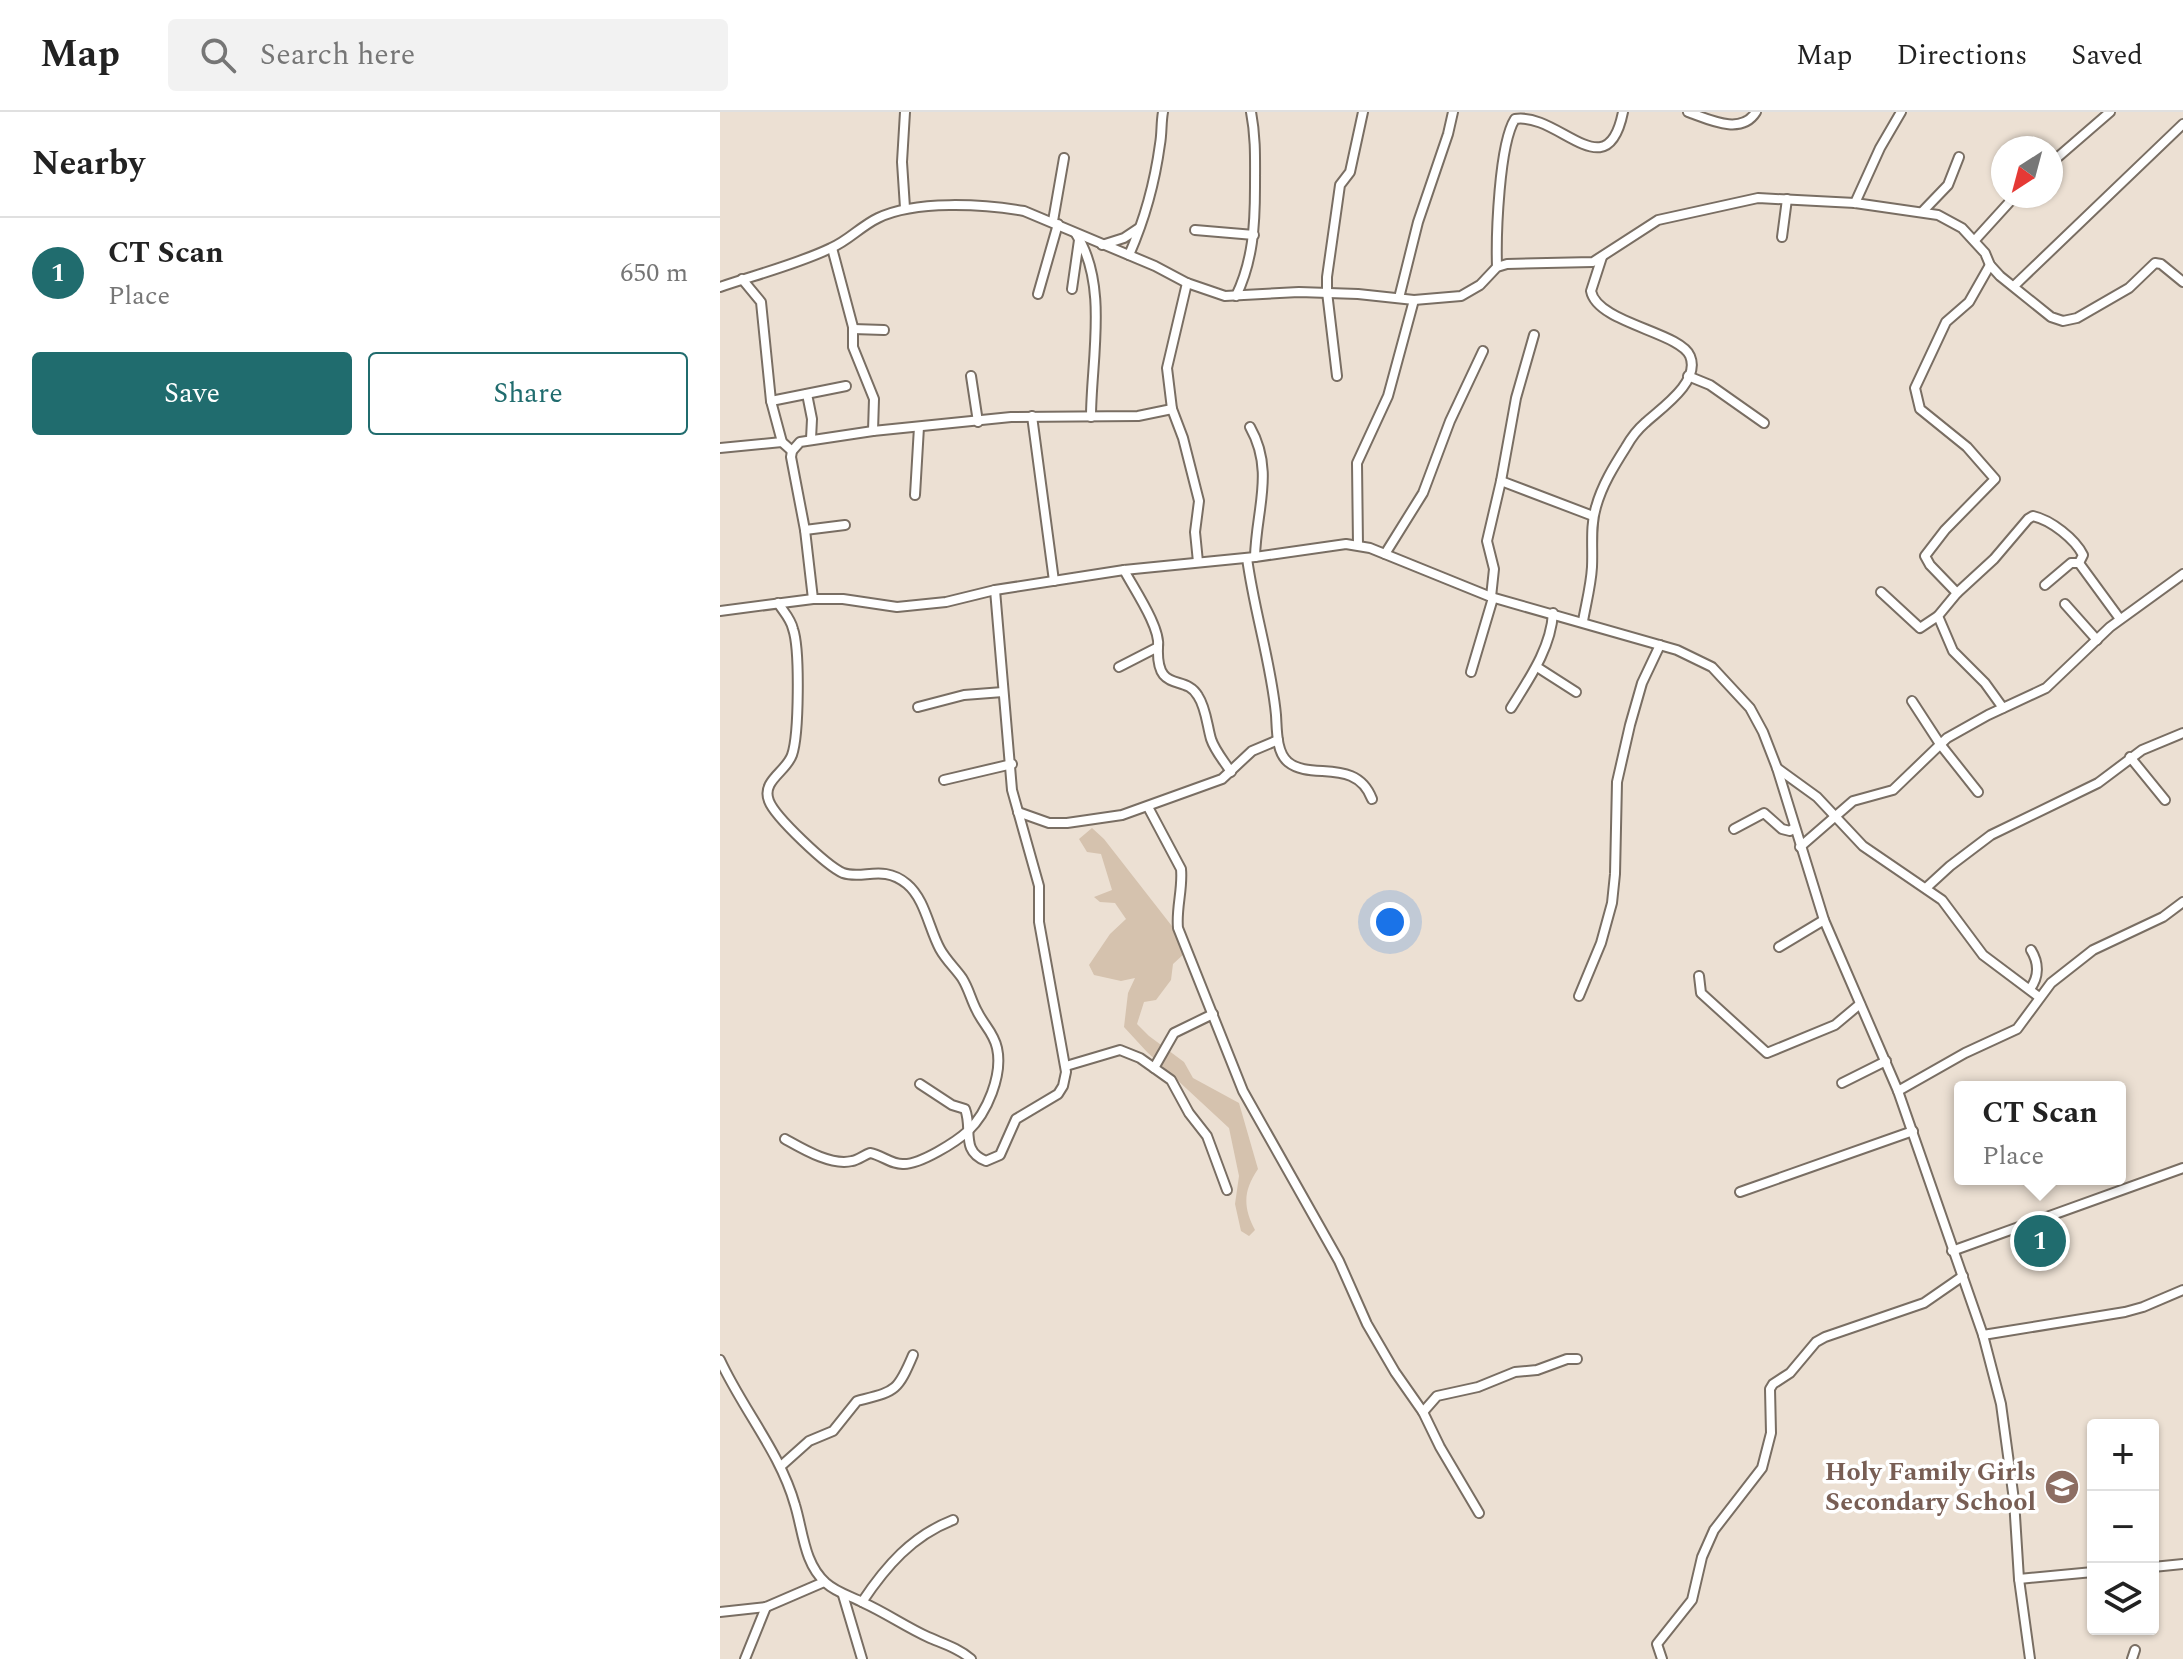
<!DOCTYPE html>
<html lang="en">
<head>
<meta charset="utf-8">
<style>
  body { margin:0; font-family:Spectral,serif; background:#f2f2f2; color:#222 }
  .controls { position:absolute; right:24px; bottom:24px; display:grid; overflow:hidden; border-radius:8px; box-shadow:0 2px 6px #0004 }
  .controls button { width:72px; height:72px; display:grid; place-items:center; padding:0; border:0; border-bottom:2px solid #e0e0e0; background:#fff; color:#222; font:40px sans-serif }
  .compass { position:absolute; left:1271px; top:24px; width:72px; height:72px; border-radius:50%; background:#fff; box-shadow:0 2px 6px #0004; rotate:216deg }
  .you { position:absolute; left:670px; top:810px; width:28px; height:28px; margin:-20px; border:6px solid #fff; border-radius:50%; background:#1a73e8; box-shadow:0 0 0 12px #1a73e833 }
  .badge { display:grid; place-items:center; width:52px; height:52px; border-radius:50%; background:#206c6e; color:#fff; font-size:26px; font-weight:700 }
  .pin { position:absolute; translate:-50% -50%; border:4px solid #fff; box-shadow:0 2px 8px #0006 }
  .popup { position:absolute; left:1234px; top:969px; width:172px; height:104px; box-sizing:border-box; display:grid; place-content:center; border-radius:8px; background:#fff; filter:drop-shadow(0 2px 6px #0005); font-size:26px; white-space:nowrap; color:#767676 }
  .popup b { font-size:30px; color:#222 }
  .popup::after { content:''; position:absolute; left:50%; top:100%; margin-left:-16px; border:16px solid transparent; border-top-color:#fff }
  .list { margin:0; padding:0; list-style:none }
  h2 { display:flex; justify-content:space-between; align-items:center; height:104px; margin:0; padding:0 32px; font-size:34px }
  h2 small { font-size:26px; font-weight:400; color:#767676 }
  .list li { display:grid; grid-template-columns:52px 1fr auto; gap:24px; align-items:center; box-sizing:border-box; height:112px; padding:0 32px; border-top:2px solid #e0e0e0 }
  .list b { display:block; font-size:30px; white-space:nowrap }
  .list p { margin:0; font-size:26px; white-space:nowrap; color:#767676 }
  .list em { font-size:26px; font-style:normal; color:#767676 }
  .actions { display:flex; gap:16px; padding:24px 32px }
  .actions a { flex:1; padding:18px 0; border:2px solid #206c6e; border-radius:8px; text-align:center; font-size:28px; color:#206c6e }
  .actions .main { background:#206c6e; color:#fff }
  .icon { flex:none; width:44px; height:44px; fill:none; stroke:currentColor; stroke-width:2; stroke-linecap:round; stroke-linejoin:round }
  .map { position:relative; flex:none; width:1463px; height:1547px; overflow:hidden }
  header { display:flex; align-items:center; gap:48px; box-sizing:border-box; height:112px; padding:0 40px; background:#fff; border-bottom:2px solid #e0e0e0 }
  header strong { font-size:38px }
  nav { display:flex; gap:44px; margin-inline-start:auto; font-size:28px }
  .search { width:560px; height:72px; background:#f2f2f2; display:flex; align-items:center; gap:20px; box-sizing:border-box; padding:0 28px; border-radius:8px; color:#767676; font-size:30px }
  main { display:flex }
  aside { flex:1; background:#fff }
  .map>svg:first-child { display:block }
  .green { fill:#d5c2ae }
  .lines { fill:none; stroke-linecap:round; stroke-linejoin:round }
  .minor-casing { stroke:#796e63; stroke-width:12 }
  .minor { stroke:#fff; stroke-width:8 }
  .labels { text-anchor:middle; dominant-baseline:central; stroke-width:7; stroke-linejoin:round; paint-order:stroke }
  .education-label { font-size:26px; font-weight:bold; fill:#785e54; stroke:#fff; text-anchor:end }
</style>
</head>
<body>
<header>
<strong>Map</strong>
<div class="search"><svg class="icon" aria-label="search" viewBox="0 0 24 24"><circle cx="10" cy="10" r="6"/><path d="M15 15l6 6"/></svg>Search here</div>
<nav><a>Map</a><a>Directions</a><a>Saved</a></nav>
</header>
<main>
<aside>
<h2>Nearby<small></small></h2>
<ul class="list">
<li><span class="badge">1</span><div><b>CT Scan</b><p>Place</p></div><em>650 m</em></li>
</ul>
<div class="actions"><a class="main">Save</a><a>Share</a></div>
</aside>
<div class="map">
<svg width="1463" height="1547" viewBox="0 0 1463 1547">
  <rect width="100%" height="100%" fill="#ece0d3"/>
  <path class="green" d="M372,716L384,727L462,827L466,840L453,852L451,868L436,888L424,890L417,912L429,924L464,950L473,966L519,991L538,1057C523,1079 523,1095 535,1118L529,1124L521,1119L515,1092L519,1064L509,1016L427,940L404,915L408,881L415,866L401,869L374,863L369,853L390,822L406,807L395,791L380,790L374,785L392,778L381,742L367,740L359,727Z"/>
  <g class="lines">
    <g class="minor-casing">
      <g id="minor">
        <path d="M968,0C988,7 1021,24 1036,0"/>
        <polyline points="1331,51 1390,0"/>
        <polyline points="1135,91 1160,36 1181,0"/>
        <polyline points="185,96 182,50 185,0"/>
        <polyline points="1203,99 1228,73 1239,45"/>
        <polyline points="333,109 344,46"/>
        <polyline points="475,118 534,123"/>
        <path d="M356,122C389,172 371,249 371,305"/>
        <polyline points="1062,125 1067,87"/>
        <polyline points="1255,128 1295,84"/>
        <polyline points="382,133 404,126 419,116"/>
        <polyline points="112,136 133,215 133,235 154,287 153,319"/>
        <path d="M409,143C424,109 435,69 440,32C442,21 441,11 443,0"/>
        <polyline points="1270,153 1249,190 1226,210 1195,276 1200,297 1247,335 1275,367 1225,418 1205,444 1210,453 1237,481 1218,504 1233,539 1265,571 1283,596"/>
        <path d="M777,155C776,123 779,32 795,7C839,0 887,79 903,0"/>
        <polyline points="22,167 41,190 51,289 62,330 72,339"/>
        <polyline points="467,171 447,256 452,297 463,326 479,389 475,420 478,450"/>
        <polyline points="1294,174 1463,12"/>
        <path d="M0,175C35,163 78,152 111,136C128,129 141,114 158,106C195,88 263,92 304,99L435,154L467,171L505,184L579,180L638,182L694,188L741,184L760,173L777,155L787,152L873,150L938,108L1038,86L1135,91L1218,103L1242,116L1265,141L1270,153L1280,164L1331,205L1343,209L1357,206L1409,176L1435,151L1441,152L1463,170"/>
        <polyline points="352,177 359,128"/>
        <polyline points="318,182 338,112"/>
        <path d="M516,184C533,149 535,113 535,75C535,49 536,26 531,0"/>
        <polyline points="679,186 698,110 728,22 733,0"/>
        <polyline points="133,217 164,218"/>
        <polyline points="251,264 258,310"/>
        <polyline points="617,264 607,180 607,165 620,73 630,60 643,0"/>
        <polyline points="968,264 990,273 1044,311"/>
        <polyline points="87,282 92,307 91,327"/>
        <polyline points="51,289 126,274"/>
        <polyline points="312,304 334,469"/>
        <path d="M530,315C555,359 536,398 535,445"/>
        <polyline points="0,336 62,330"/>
        <polyline points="781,369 873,404"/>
        <polyline points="195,383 199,315"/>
        <polyline points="85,418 125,413"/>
        <polyline points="638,433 637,351 668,284 694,188"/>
        <polyline points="665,442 703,381 730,309 763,239"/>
        <path d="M527,446C534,499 551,550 556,603C557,617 556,640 568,650C591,669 636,645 652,687"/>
        <polyline points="1325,473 1351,451 1359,451 1400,507"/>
        <polyline points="1161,480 1200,516 1218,504"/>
        <path d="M1237,481L1274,447L1308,407L1313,404C1331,408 1355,427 1363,443L1359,451"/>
        <polyline points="771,485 774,457 767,429 781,369 796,286 814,223"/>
        <polyline points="93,487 85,418 71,345 72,339 80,330 153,319 291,305 418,304 452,297"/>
        <path d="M58,491C63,499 71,507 73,517C80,537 79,623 72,643C66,660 41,669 49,689C55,705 107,754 123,761C143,768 163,752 187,772C205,787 209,817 220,837C226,848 235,856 242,866C249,877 251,888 257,899C263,912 274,921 277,936C283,963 267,1001 248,1019C236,1030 201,1052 184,1052C172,1053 162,1043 150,1041C144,1043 138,1048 132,1049C111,1054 83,1037 65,1027"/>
        <polyline points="1345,492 1377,528"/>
        <polyline points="0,499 93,487 123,487 177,495 226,490 275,478 404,458 535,445 626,432 650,436 771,485 957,538 992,555 1030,596 1043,620 1057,656 1104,808 1178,979 1263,1223 1281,1292 1294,1388 1299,1467 1310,1547"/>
        <path d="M863,509C866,492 871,473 872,455C873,435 870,414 876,395C882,373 894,354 906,335C911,326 917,318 925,311C940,297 981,270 970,244C960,220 877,211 871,179L882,145"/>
        <path d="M438,535C436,583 465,561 478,584C486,596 487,613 491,627C495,639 504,649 511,660"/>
        <path d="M399,555L438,535C441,516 414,477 404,458"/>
        <polyline points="817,555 856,580"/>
        <polyline points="751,560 773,486"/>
        <polyline points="1192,589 1220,632 1258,680"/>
        <polyline points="198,595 244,583 283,580"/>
        <path d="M791,596C809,567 831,536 833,501"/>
        <polyline points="1410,645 1445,688"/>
        <polyline points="1057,656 1097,685 1143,734 1222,788 1263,843 1319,885"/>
        <polyline points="224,668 292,652"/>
        <path d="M428,695L461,757C463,777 456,796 458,816L523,979L619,1149L647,1212L675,1260L703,1300L720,1335L759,1401"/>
        <polyline points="298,700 329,711 347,711 402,703 502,667 532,639 558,628"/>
        <polyline points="1014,717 1044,701 1062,717 1070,719 1074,716"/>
        <polyline points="1080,735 1133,689 1173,678 1227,626 1268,603 1326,576 1390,515 1463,462"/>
        <polyline points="1206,776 1230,754 1271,723 1378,671 1422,638 1463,621"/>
        <polyline points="1059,835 1104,808"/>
        <polyline points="979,864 981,881 1047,941 1115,913 1140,892"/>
        <path d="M1310,877C1319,865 1319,851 1311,838"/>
        <polyline points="859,884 881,831 892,791 895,762 897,670 910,613 922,571 940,533"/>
        <polyline points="346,954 400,938 420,946 451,968 469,1001 487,1024 507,1078"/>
        <polyline points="434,956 454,921 493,902"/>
        <polyline points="1122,971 1166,949"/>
        <path d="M200,972L232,993L245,997C253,1017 240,1039 266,1049L280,1043L296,1007L338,982L343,974L346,960L319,810V774L292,678L275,478"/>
        <polyline points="1178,979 1245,941 1297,917 1331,871 1373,838 1443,805 1463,790"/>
        <polyline points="1020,1080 1193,1019"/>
        <polyline points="1232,1139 1463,1056"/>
        <polyline points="1263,1223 1405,1200 1423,1195 1463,1178"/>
        <path d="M0,1248C23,1298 60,1340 75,1393C83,1419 84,1452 106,1471C117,1481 131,1484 144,1491C166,1501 186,1515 208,1525C224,1532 238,1536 251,1547"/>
        <polyline points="703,1300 717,1284 758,1275 795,1260 817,1258 847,1247 857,1247"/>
        <path d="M61,1354L89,1329L113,1319L137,1289C175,1279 177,1281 193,1243"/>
        <polyline points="1433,1455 1463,1452"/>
        <polyline points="1299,1467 1373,1460"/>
        <polyline points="123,1483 142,1547"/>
        <path d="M142,1490C166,1454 192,1424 233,1408"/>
        <polyline points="0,1500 46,1495 104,1470"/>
        <polyline points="25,1547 46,1495"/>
        <polyline points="942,1547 937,1532 972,1488 982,1445 994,1418 1042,1356 1051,1321 1050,1277 1053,1272 1070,1261 1096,1230 1105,1225 1204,1191 1243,1164"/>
        <polyline points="1412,1547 1415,1538"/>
      </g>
    </g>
    <use href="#minor" class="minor"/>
  </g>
  <defs>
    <g id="school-disc" transform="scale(1.8)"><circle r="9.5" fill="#8d6e63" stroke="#fff"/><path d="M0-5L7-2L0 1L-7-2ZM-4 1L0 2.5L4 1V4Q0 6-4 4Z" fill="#fff"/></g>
  </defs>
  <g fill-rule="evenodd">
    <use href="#school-disc" x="1342" y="1375"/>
  </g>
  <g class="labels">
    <g class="education-label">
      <text x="1316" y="1360">Holy Family Girls<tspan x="1316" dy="30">Secondary School</tspan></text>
    </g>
  </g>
</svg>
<div class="controls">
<button>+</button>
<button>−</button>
<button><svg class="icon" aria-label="layers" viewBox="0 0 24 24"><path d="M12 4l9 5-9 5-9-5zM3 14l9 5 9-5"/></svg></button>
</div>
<svg class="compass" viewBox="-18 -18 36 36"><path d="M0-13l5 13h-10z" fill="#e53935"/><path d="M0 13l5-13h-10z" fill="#767676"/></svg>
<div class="you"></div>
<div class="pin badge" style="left:1320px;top:1129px">1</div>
<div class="popup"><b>CT Scan</b>Place</div>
</div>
</main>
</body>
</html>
